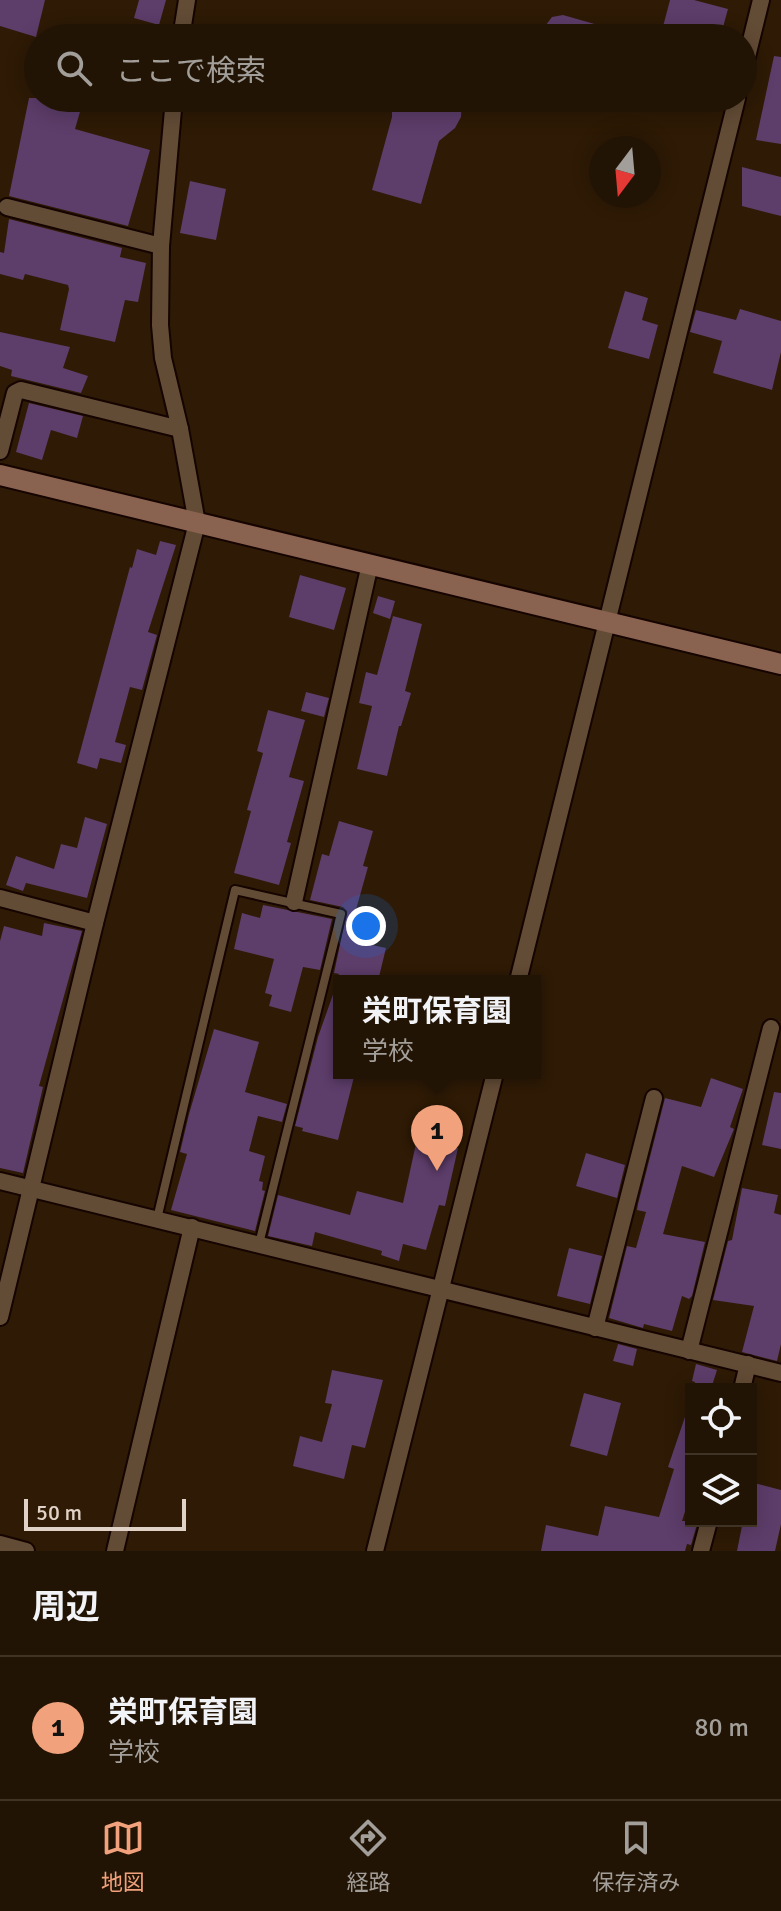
<!DOCTYPE html>
<html lang="ja">
<head>
<meta charset="utf-8">
<style>
  body { margin:0; font-family:Signika,"Noto Sans JP",sans-serif; background:#2e2113; color:#f1f3f6 }
  .controls { position:absolute; right:24px; bottom:24px; display:grid; overflow:hidden; border-radius:0px; box-shadow:0 4px 20px #0003 }
  .controls button { width:72px; height:72px; display:grid; place-items:center; padding:0; border:0; border-bottom:2px solid #3f3326; background:#221404; color:#f1f3f6; font:40px sans-serif }
  .compass { position:absolute; left:589px; top:136px; width:72px; height:72px; border-radius:50%; background:#221404; box-shadow:0 4px 20px #0003; rotate:196deg }
  .scale { position:absolute; left:24px; bottom:20px; width:162px; box-sizing:border-box; padding-left:8px; border:4px solid #e0d2c6; border-top:0; font-size:22px; line-height:28px; white-space:nowrap; color:#e0d2c6; -webkit-text-stroke:6px #2e1a05; paint-order:stroke }
  .you { position:absolute; left:366px; top:926px; width:28px; height:28px; margin:-20px; border:6px solid #fff; border-radius:50%; background:#1a73e8; box-shadow:0 0 0 12px #1a73e833 }
  .badge { display:grid; place-items:center; width:52px; height:52px; border-radius:50%; background:#f1a17b; color:#111; font-size:26px; font-weight:700 }
  .pin { position:absolute; translate:-50% -66px; filter:drop-shadow(0 2px 4px #0008) }
  .pin::after { content:''; position:absolute; top:42px; width:28px; height:24px; background:inherit; clip-path:polygon(0 0,100% 0,50% 100%) }
  .popup { position:absolute; left:333px; top:975px; width:208px; height:104px; box-sizing:border-box; display:grid; place-content:center; border-radius:0px; background:#221404; filter:drop-shadow(0 2px 6px #0005); font-size:26px; white-space:nowrap; color:#a29e9a }
  .popup b { font-size:30px; color:#f1f3f6 }
  .popup::after { content:''; position:absolute; left:50%; top:100%; margin-left:-16px; border:16px solid transparent; border-top-color:#221404 }
  .list { margin:0; padding:0; list-style:none }
  h2 { display:flex; justify-content:space-between; align-items:center; height:104px; margin:0; padding:0 32px; font-size:34px }
  h2 small { font-size:26px; font-weight:400; color:#a29e9a }
  .list li { display:grid; grid-template-columns:52px 1fr auto; gap:24px; align-items:center; box-sizing:border-box; height:144px; padding:0 32px; border-top:2px solid #3f3326 }
  .list b { display:block; font-size:30px; white-space:nowrap }
  .list p { margin:0; font-size:26px; white-space:nowrap; color:#a29e9a }
  .list em { font-size:26px; font-style:normal; color:#a29e9a }
  .icon { flex:none; width:44px; height:44px; fill:none; stroke:currentColor; stroke-width:2; stroke-linecap:round; stroke-linejoin:round }
  .map { position:relative; flex:none; width:781px; height:1551px; overflow:hidden }
  .search { position:absolute; background:#221404; box-shadow:0 4px 20px #0003; left:24px; right:24px; top:24px; height:88px; display:flex; align-items:center; gap:20px; box-sizing:border-box; padding:0 28px; border-radius:44px; color:#a29e9a; font-size:30px }
  .sheet { height:248px; background:#221404 }
  nav { display:flex; justify-content:space-around; align-items:center; box-sizing:border-box; height:112px; border-top:2px solid #3f3326; background:#221404; font-size:22px; color:#a29e9a }
  nav a { display:grid; justify-items:center; gap:4px }
  nav .on { color:#f1a17b }
  .map>svg:first-child { display:block }
  .building { fill:#5d3d6a }
  .lines { fill:none; stroke-linecap:round; stroke-linejoin:round }
  .lane-casing { stroke:#150400; stroke-width:12 }
  .street-casing { stroke:#150400; stroke-width:20 }
  .secondary-casing { stroke:#150400; stroke-width:24 }
  .lane { stroke:#634c36; stroke-width:8 }
  .street { stroke:#634c36; stroke-width:16 }
  .secondary { stroke:#8a6250; stroke-width:20 }
</style>
</head>
<body>
<div class="map">
<svg width="781" height="1551" viewBox="0 0 781 1551">
  <rect width="100%" height="100%" fill="#2e1a05"/>
  <g class="building">
    <polygon points="0,0 45,0 36,37 0,26"/>
    <polygon points="139,0 166,0 159,25 134,18"/>
    <polygon points="670,0 694,0 728,9 720,38 660,38"/>
    <polygon points="563,15 626,33 626,38 536,38 552,17"/>
    <polygon points="774,56 781,57 781,144 756,140"/>
    <polygon points="29,98 84,98 75,129 150,150 128,226 9,196"/>
    <polygon points="392,98 462,98 461,117 455,128 439,141 421,204 372,190 392,117"/>
    <polygon points="742,167 781,177 781,216 742,206"/>
    <polygon points="190,181 226,189 216,240 180,233"/>
    <polygon points="9,219 122,248 120,257 146,263 138,302 125,300 115,342 60,330 69,289 68,285 25,274 23,280 0,274 0,252 4,253"/>
    <polygon points="625,291 648,298 642,320 658,325 649,359 608,348"/>
    <polygon points="740,309 781,321 781,352 772,390 713,373 722,341 690,332 696,310 736,320"/>
    <polygon points="0,332 70,347 63,368 88,376 81,393 11,376 12,370 0,366"/>
    <polygon points="29,403 83,416 77,438 51,430 42,460 16,452"/>
    <polygon points="160,541 176,545 148,632 157,635 142,690 130,687 115,742 126,745 121,763 100,758 97,769 77,763 130,567 132,568 137,549 156,555"/>
    <polygon points="300,575 346,588 334,630 289,617"/>
    <polygon points="378,596 395,601 390,619 373,613"/>
    <polygon points="393,616 422,624 405,691 411,693 401,726 399,726 387,776 357,769 372,706 359,703 366,672 377,675"/>
    <polygon points="306,692 329,698 324,717 301,711"/>
    <polygon points="268,710 305,720 289,777 304,781 287,842 291,843 279,885 234,873 251,811 247,810 263,753 257,751"/>
    <polygon points="85,817 107,824 87,898 26,883 23,891 6,885 16,856 54,869 61,844 77,848"/>
    <polygon points="339,821 373,831 363,866 368,867 353,920 377,926 372,945 386,948 378,981 337,981 339,974 334,973 347,911 343,907 310,900 322,854 329,856"/>
    <polygon points="263,905 332,919 320,970 303,967 291,1012 269,1006 272,995 265,993 274,959 234,949 242,913 260,918"/>
    <polygon points="44,923 82,931 39,1086 43,1087 23,1173 0,1168 0,941 4,926 42,936"/>
    <polygon points="336,986 339,986 339,1073 355,1073 338,1140 302,1131 303,1128 295,1126 318,1037"/>
    <polygon points="214,1029 259,1042 245,1092 287,1104 282,1122 258,1116 249,1151 265,1156 259,1181 263,1182 262,1190 265,1191 255,1231 171,1210 187,1154 180,1152 189,1114"/>
    <polygon points="711,1078 743,1089 730,1127 734,1129 714,1177 682,1166 663,1234 705,1242 692,1296 689,1299 682,1296 672,1331 644,1324 643,1328 609,1318 627,1246 636,1248 646,1212 637,1210 638,1204 665,1098 701,1107"/>
    <polygon points="774,1092 781,1093 781,1149 762,1145"/>
    <polygon points="417,1139 458,1148 445,1206 439,1205 426,1250 403,1244 399,1261 381,1255 382,1251 315,1232 312,1246 268,1236 278,1195 350,1215 357,1191 403,1203"/>
    <polygon points="586,1153 625,1165 617,1198 576,1186"/>
    <polygon points="742,1188 778,1195 774,1213 781,1215 781,1344 777,1361 742,1352 754,1306 713,1300 728,1241 732,1240"/>
    <polygon points="569,1248 602,1256 590,1304 557,1296"/>
    <polygon points="618,1344 637,1349 633,1366 613,1361"/>
    <polygon points="696,1364 717,1370 711,1389 693,1389 695,1382 692,1381"/>
    <polygon points="332,1370 383,1380 365,1448 352,1445 344,1479 293,1466 300,1436 322,1442 332,1404 325,1403"/>
    <polygon points="584,1393 621,1403 607,1456 570,1446"/>
    <polygon points="688,1408 691,1408 691,1493 682,1521 698,1521 691,1545 687,1544 685,1551 541,1551 546,1525 598,1536 605,1506 659,1517 674,1469 668,1467"/>
    <polygon points="754,1483 781,1490 781,1524 775,1551 737,1551 743,1521 751,1521 751,1499"/>
  </g>
  <g class="lines">
    <g class="lane-casing">
      <polyline id="lane" points="157,1219 235,890 341,914 259,1244"/>
    </g>
    <g class="street-casing">
      <g id="street">
        <polyline points="181,38 187,0"/>
        <polyline points="743,73 761,0"/>
        <polyline points="7,207 161,246"/>
        <polyline points="0,451 15,393 21,390 180,429"/>
        <polyline points="0,898 95,923"/>
        <polyline points="294,902 370,564"/>
        <polyline points="518,981 737,98"/>
        <polyline points="0,1181 781,1373"/>
        <polyline points="0,1317 95,923 197,523 180,429 163,358 160,325 161,246 174,98"/>
        <polyline points="595,1328 654,1098"/>
        <polyline points="689,1351 771,1028"/>
        <polyline points="742,1389 748,1364"/>
        <polyline points="0,1544 26,1551"/>
        <polyline points="115,1551 192,1227"/>
        <polyline points="375,1551 495,1073"/>
        <polyline points="701,1551 709,1521"/>
      </g>
    </g>
    <g class="secondary-casing">
      <polyline id="secondary" points="0,475 781,664"/>
    </g>
    <use href="#lane" class="lane"/>
    <use href="#street" class="street"/>
    <use href="#secondary" class="secondary"/>
  </g>
</svg>
<div class="controls">
<button><svg class="icon" aria-label="locate" viewBox="0 0 24 24"><circle cx="12" cy="12" r="6"/><path d="M12 2v4M12 18v4M2 12h4M18 12h4"/></svg></button>
<button><svg class="icon" aria-label="layers" viewBox="0 0 24 24"><path d="M12 4l9 5-9 5-9-5zM3 14l9 5 9-5"/></svg></button>
</div>
<svg class="compass" viewBox="-18 -18 36 36"><path d="M0-13l5 13h-10z" fill="#e53935"/><path d="M0 13l5-13h-10z" fill="#a29e9a"/></svg>
<div class="scale">50 m</div>
<div class="you"></div>
<div class="pin badge" style="left:437px;top:1171px">1</div>
<div class="popup"><b>栄町保育園</b>学校</div>
<div class="search"><svg class="icon" aria-label="search" viewBox="0 0 24 24"><circle cx="10" cy="10" r="6"/><path d="M15 15l6 6"/></svg>ここで検索</div>
</div>
<section class="sheet">
<h2>周辺<small></small></h2>
<ul class="list">
<li><span class="badge">1</span><div><b>栄町保育園</b><p>学校</p></div><em>80 m</em></li>
</ul>
</section>
<nav>
<a class="on"><svg class="icon" aria-label="map" viewBox="0 0 24 24"><path d="M3 6l6-2 6 2 6-2v14l-6 2-6-2-6 2zM9 4v14M15 6v14"/></svg>地図</a>
<a><svg class="icon" aria-label="directions" viewBox="0 0 24 24"><path d="M12 3l9 9-9 9-9-9zM9 14v-3h6M13 9l2 2-2 2"/></svg>経路</a>
<a><svg class="icon" aria-label="saved" viewBox="0 0 24 24"><path d="M7 4h10v16l-5-4-5 4z"/></svg>保存済み</a>
</nav>
</body>
</html>
